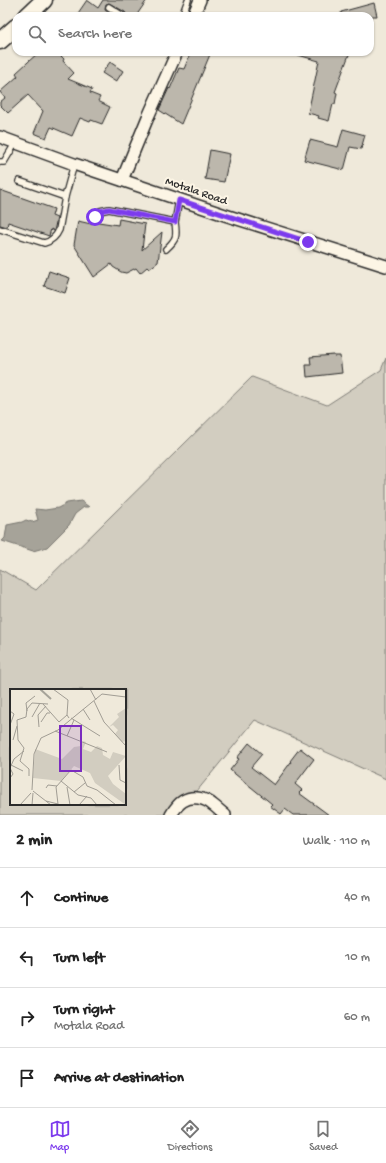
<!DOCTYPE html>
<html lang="en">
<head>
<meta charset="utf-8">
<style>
  body { margin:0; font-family:"Gochi Hand",sans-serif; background:#f2f2f2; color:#222 }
  .stop { position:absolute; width:12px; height:12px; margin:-9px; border:3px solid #7c3aed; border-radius:50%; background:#fff }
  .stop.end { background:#7c3aed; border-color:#fff; box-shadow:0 1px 4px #0008 }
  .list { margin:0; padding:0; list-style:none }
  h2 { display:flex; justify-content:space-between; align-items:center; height:52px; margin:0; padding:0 16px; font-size:17px }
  h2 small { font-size:13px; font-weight:400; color:#767676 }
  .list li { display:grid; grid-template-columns:26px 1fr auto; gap:12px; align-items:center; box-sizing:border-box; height:60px; padding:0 16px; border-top:1px solid #e0e0e0 }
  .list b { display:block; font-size:15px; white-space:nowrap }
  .list p { margin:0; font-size:13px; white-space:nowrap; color:#767676 }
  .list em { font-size:13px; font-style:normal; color:#767676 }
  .icon { flex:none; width:22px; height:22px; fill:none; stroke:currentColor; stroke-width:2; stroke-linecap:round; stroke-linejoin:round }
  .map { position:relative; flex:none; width:386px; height:815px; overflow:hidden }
  .search { position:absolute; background:#fff; box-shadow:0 1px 3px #0004; left:12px; right:12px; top:12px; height:44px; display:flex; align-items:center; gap:10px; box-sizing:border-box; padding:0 14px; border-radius:12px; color:#767676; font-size:15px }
  .sheet { height:292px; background:#fff }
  nav { display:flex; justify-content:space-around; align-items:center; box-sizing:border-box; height:56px; border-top:1px solid #e0e0e0; background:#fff; font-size:11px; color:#767676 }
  nav a { display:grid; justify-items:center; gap:2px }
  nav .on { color:#7c3aed }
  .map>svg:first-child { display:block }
  .green { fill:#d2cdc0; stroke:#7e7c76; fill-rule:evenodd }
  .water { fill:#a6a399; stroke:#75736d }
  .building { fill:#bcb7ac; stroke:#2b2b2b }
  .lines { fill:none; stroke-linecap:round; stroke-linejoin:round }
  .lane-casing { stroke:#2b2b2b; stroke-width:8 }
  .street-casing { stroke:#2b2b2b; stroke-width:14 }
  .secondary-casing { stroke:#2b2b2b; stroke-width:19 }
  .lane { stroke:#fcf5e5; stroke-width:5.5 }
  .street { stroke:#fcf5e5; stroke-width:11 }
  .secondary { stroke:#fcf5e5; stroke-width:16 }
  .route { stroke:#7c3aed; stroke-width:5 }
  .labels { text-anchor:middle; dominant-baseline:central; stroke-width:4; stroke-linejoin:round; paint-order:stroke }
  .street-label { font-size:12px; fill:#2b2b2b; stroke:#fcf5e5 }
  .inset-river { fill:none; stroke:#a6a399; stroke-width:2 }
  .inset-road { fill:none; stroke:#a19d94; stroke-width:1 }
  .view { fill:#7b2cbf; fill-opacity:0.15; stroke:#7b2cbf; stroke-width:2 }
  .inset-edge { fill:none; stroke:#2b2b2b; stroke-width:2 }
</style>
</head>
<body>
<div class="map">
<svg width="386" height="815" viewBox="0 0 386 815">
  <rect width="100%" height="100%" fill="#efe9da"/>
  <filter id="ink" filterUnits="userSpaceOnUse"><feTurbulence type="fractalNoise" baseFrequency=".025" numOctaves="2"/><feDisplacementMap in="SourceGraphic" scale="8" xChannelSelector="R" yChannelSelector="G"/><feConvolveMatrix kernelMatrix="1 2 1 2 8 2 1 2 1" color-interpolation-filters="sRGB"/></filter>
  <g filter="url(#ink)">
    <path class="green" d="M386,358V779L255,720L197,791L173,805L165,815H0V569L36,590L252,377L327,405L381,370ZM11,690H125V804H11Z"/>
    <polygon class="water" points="81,501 89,507 84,507 75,514 69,525 47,547 33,551 2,541 5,538 7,525 22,522 26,520 32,522 38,520 35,509 45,510 58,508 67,503"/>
    <g class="building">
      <polygon points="87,0 98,8 103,0 147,0 136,16 127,16 125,12 109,3 106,4 105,9 115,16 76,16"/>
      <polygon points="374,3 377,16 342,16 341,12"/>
      <polygon points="39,52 57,52 64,59 63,61 74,73 68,79 92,89 90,93 100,97 98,101 110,107 102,124 91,120 90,122 80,118 72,136 51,127 46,138 34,133 43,111 28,95 8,113 0,105 0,102 5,98 0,92 18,76 16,73"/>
      <polygon points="191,52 211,52 181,124 159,110 169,88 170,89 179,68 184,69"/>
      <polygon points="298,52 350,52 335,92 337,93 335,104 333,104 329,121 318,118 319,116 308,113 319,61 298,55"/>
      <polygon points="110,62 123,71 116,82 102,73"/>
      <polygon points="343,129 365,135 361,149 350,147 344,170 304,160 310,140 338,147"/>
      <polygon points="210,150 230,154 224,182 205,179"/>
      <polygon points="0,190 54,209 52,216 57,218 54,231 51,229 49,236 8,222 7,227 0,225"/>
      <polygon points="119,219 145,224 142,250 162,232 158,262 149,269 147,267 140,273 136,268 126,273 121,272 113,267 111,264 94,277 74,245 78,221 91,224 92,221 118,225"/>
      <polygon points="49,271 70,278 65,293 44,286"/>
      <polygon points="334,355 334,356 340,356 342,373 307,377 306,365 311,365 310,357"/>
      <polygon points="249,743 262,754 251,767 274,785 291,762 290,761 300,748 314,759 295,784 302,790 299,793 329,815 293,815 285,809 281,814 270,806 272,804 230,770 239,759 237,758"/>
    </g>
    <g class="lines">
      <g class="lane-casing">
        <g id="lane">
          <polyline points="109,7 123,16"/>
          <polyline points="182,16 188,0"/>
          <polyline points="0,162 4,162 16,142"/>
          <polyline points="19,181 65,197 74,164"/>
          <polyline points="95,217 100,211 109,209 175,222 179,200"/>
          <path d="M0,229L44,243C52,241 56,237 59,230L65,197"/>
          <path d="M166,249C177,239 177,236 175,222"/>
        </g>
      </g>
      <g class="street-casing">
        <g id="street">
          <polyline points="193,16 200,0"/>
          <polyline points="0,137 74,164 225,215 386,266"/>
          <polyline points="122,180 148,117 177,52"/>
          <path d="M171,815C174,810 178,804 183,801C193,795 205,798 213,805C217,808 221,812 225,815"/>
        </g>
      </g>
      <g class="secondary-casing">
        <g id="secondary">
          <polyline points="27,16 44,0"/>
          <polyline points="0,41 16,27"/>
        </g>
      </g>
      <use href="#lane" class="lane"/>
      <use href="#street" class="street"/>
      <use href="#secondary" class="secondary"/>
    </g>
  </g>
  <g class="lines" filter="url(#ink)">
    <polyline class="route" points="95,217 100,211 109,209 175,222 179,200 308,242"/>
  </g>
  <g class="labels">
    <g class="street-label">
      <text transform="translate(196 192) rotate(19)">Motala Road</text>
    </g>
  </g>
  <g transform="translate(10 689)">
    <rect width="116" height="116" fill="#efe9da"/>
    <path d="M116,19V52L112,53L105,45L108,41L103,36L99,38L109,28L107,25ZM73,52L76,53L73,60L81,63L87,57L92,59L93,66L100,70L103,63L116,67L98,87L103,95L116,105V116L85,94L80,84L64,77L51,92L23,89L25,60L52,70L64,58L71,57Z" fill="#d2cdc0"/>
    <path class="inset-river" d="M30,0L41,10"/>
    <path class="inset-road" d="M43,0L58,11L57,26M80,0L86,11M84,12L94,33L116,57M33,15L49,33L57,26L59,29M73,20L80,31M0,22L4,25L0,36M17,22L16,14L25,7M22,28L30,14M61,29L90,47M31,33L37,24H40M29,38L28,26L36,17M45,42L97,63M57,47L64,31M3,51L7,37M1,76L13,82M109,76L110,91L116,94M19,87V80L10,72L14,59L8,51L7,31L16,28L17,20L22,14L38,15M0,89L3,85L0,79L4,70L14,62M51,92L68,106L81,109L87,116M57,98L60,116M36,99L38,96L47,97M22,101L24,65L31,49L48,41L92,5L116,8M23,102L41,116M64,103L75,94M36,112L48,115L46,98L61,81L73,88L77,97L87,101L106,116M10,116L21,104M22,116L23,104M69,116L77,107"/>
    <path class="view" d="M50,37H71V82H50Z"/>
    <rect width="116" height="116" class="inset-edge"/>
  </g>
</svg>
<div class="stop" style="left:95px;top:217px"></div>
<div class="stop end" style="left:308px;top:242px"></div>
<div class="search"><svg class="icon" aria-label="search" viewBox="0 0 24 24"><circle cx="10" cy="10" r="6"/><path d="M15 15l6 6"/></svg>Search here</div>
</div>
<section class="sheet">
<h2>2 min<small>Walk · 110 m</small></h2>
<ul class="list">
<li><svg class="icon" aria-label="ahead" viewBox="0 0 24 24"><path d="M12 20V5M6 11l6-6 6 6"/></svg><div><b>Continue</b></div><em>40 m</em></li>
<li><svg class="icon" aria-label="left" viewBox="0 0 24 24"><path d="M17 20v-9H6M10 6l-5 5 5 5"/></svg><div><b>Turn left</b></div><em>10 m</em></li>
<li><svg class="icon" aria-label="right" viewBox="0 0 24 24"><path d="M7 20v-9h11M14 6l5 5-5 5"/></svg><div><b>Turn right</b><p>Motala Road</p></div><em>60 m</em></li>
<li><svg class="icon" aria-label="arrive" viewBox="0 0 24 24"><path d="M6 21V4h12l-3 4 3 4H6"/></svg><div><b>Arrive at destination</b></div></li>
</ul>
</section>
<nav>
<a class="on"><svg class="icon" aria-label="map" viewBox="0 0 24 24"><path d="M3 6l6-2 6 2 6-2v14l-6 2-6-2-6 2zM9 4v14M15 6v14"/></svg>Map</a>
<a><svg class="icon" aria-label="directions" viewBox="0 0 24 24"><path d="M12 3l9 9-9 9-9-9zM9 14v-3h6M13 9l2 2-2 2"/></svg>Directions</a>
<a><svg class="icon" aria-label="saved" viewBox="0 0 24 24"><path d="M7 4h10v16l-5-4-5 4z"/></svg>Saved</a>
</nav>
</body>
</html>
